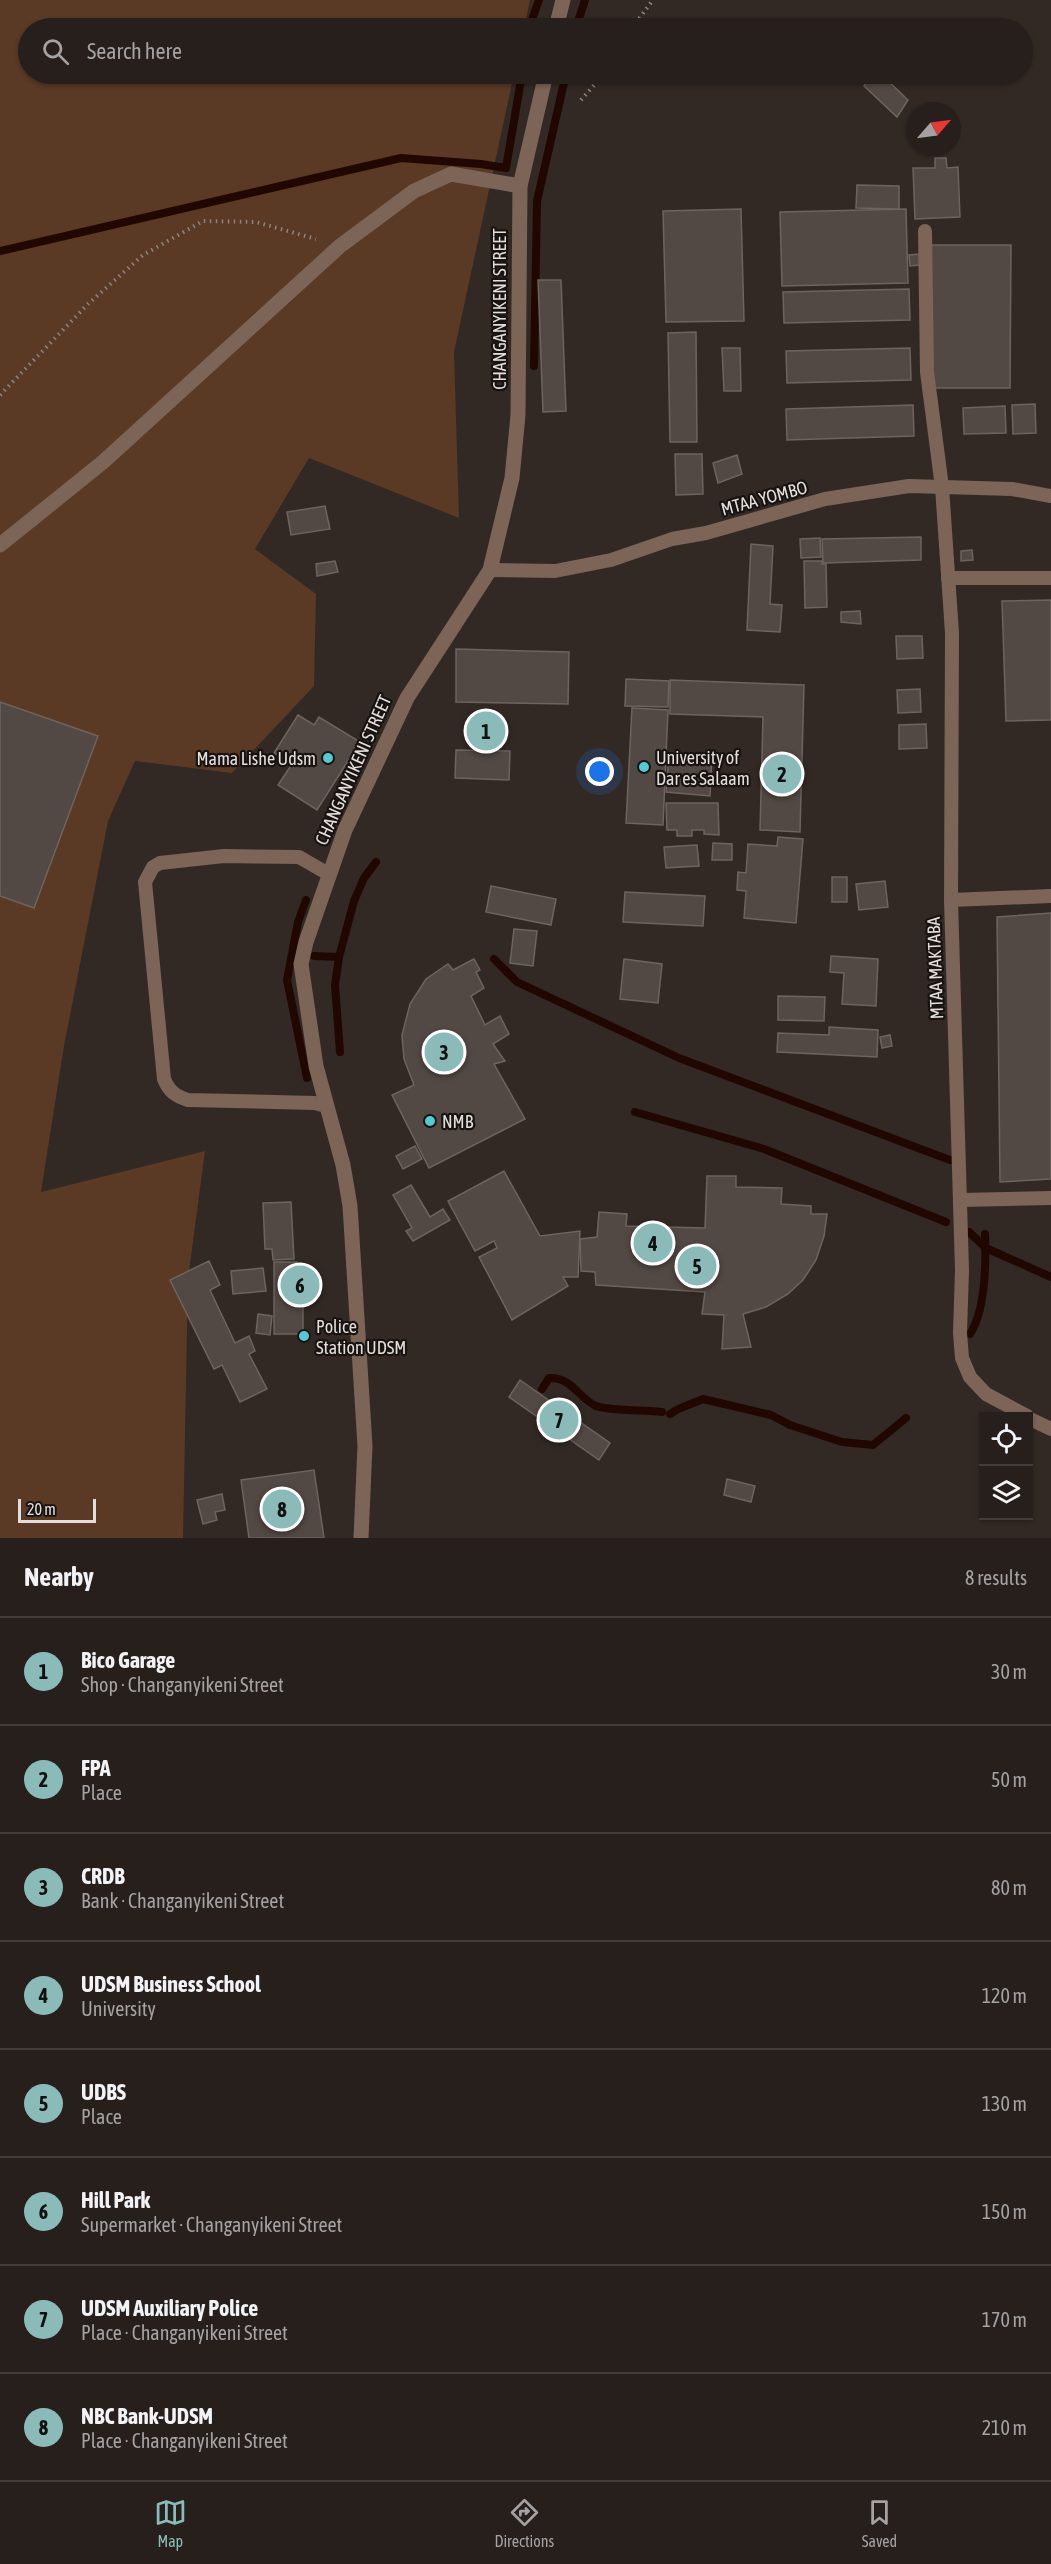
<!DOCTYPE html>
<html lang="en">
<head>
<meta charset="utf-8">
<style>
  body { margin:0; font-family:"Asap Condensed",sans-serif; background:#322c28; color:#f1f3f6 }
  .controls { position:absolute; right:18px; bottom:18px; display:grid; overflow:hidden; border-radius:0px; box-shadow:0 2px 4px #0004 }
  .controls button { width:54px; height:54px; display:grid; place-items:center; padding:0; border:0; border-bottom:2px solid #423d3a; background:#261f1b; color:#f1f3f6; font:30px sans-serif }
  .compass { position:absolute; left:907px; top:102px; width:54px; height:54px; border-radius:50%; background:#261f1b; box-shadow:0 2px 4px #0004; rotate:62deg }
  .scale { position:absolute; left:18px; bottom:15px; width:78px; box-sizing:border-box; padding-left:6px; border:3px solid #e4dedb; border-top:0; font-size:16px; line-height:21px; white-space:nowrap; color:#e4dedb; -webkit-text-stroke:4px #171311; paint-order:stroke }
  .you { position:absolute; left:600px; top:772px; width:21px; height:21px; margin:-15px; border:4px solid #fff; border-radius:50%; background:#1a73e8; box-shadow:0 0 0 9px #1a73e833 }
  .badge { display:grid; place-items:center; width:39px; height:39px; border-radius:50%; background:#8bbbb9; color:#111; font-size:20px; font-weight:700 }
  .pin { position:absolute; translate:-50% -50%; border:3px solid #fff; box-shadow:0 2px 6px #0006 }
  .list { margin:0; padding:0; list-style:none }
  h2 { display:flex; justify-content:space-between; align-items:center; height:78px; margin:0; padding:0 24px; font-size:26px }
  h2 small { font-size:20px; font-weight:400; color:#a4a2a3 }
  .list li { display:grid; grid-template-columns:39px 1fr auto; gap:18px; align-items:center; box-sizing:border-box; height:108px; padding:0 24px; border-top:2px solid #423d3a }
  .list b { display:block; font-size:22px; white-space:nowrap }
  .list p { margin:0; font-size:20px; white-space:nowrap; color:#a4a2a3 }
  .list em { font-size:20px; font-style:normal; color:#a4a2a3 }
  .icon { flex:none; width:33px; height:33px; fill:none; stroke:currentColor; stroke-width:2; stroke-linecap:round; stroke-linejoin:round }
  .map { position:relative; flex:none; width:1051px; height:1538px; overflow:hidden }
  .search { position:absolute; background:#261f1b; box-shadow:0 2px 4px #0004; left:18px; right:18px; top:18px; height:66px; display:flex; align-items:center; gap:15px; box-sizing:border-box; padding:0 21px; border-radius:33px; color:#a4a2a3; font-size:22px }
  .sheet { height:942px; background:#261f1b }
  nav { display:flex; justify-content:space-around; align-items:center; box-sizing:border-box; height:84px; border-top:2px solid #423d3a; background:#261f1b; font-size:16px; color:#a4a2a3 }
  nav a { display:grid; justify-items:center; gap:3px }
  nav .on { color:#8bbbb9 }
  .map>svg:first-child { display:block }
  .green { fill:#5a3925 }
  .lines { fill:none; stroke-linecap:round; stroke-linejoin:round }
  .stream { stroke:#200800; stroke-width:8 }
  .building { fill:#534944; stroke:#6e635d; stroke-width:1.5 }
  .path { stroke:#8c8581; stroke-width:4; stroke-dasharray:1.5 4.5; stroke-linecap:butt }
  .lane { stroke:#7c6457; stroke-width:14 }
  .street { stroke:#7c6457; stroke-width:15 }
  .poi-dot { fill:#51ccd4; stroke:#171311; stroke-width:2 }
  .labels { text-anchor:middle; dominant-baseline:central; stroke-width:4.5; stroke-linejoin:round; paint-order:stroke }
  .street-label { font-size:18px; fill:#e4dedb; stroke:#171311 }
  .poi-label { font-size:18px; fill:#e4dedb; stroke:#171311; text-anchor:start }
</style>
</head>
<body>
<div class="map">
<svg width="1051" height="1538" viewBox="0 0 1051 1538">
  <rect width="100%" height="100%" fill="#322924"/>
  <polygon class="green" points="0,0 530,0 524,28 28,28 28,74 514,74 454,352 459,518 309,458 255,549 316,594 314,686 232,773 135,761 108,821 64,1046 41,1192 205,1151 188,1279 183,1538 0,1538"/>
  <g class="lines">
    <g class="stream">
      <polyline points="529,28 539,0"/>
      <polyline points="576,28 585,0"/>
      <polyline points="0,251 401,158 481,164 506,168 522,74"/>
      <polyline points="534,366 537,201 566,74"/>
      <polyline points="306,900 298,922 287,980 307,1078"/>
      <polyline points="314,956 339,957"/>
      <polyline points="494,959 517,982 679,1058 950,1160"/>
      <polyline points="340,1052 335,985 339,957 354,901 364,878 376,862"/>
      <polyline points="635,1112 764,1149 946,1222"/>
      <polyline points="969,1232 986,1248 1051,1277"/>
      <path d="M970,1334C986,1310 986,1263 985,1234"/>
      <path d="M542,1389L549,1378C572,1377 578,1398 596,1406C608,1411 646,1410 662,1412"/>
      <path d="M670,1414C680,1407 692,1404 703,1399L771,1415L790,1425L842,1442L873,1445L906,1418"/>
    </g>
  </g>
  <g class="building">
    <polygon points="873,74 881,74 908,100 897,117 864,86"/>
    <polygon points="935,158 946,158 947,168 958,167 960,217 915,219 913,168 935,168"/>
    <polygon points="857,185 899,186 899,209 856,208"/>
    <polygon points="741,209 744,321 666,322 663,211"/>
    <polygon points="906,209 908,283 782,286 780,212"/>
    <polygon points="930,245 1011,245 1010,388 930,388"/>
    <polygon points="920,254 920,265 910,266 909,255"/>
    <polygon points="538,280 561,280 566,411 543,412"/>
    <polygon points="909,289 910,320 784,323 783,292"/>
    <polygon points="696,332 697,442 670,442 668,333"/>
    <polygon points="722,348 740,348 741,391 724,391"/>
    <polygon points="910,348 911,380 787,383 786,351"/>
    <polygon points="1035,404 1036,433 1013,434 1012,405"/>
    <polygon points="913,405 914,436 787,440 786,409"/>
    <polygon points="1005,406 1006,433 964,434 963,408"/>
    <polygon points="675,454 702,454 703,494 676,495"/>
    <polygon points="737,455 742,474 718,483 713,463"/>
    <polygon points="325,506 330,529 291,535 287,512"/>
    <polygon points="921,537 921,560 823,563 822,539"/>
    <polygon points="820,538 821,557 801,558 800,539"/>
    <polygon points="751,544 773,546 770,604 782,605 780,632 747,630"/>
    <polygon points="972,550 973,560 961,561 961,551"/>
    <polygon points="335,561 338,572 317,576 316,564"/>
    <polygon points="804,561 822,561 822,564 826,564 827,607 805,608"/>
    <polygon points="1051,600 1051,720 1006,721 1002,601"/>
    <polygon points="860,611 861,624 841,622 841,612"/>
    <polygon points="896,636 922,636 923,658 897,659"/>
    <polygon points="456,649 569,652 568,704 456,702"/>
    <polygon points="626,679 669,681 668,707 625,706"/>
    <polygon points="670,680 804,685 800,832 760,830 763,717 670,714"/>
    <polygon points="920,689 921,712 898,713 897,690"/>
    <polygon points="0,702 98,736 34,908 0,896"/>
    <polygon points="632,708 668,710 663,825 626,823"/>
    <polygon points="298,715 314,725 319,717 360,742 317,810 278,785 292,764 274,753"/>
    <polygon points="926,724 927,748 899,749 899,725"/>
    <polygon points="456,750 510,751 509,780 455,778"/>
    <polygon points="669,753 712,756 710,796 666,792"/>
    <polygon points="666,803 718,803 719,835 704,834 704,830 692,830 692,836 677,836 677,830 667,830"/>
    <polygon points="778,837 803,839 796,923 744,918 746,891 737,890 738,872 746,873 748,844 777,846"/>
    <polygon points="713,843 732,844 732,860 712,860"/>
    <polygon points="697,845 699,866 666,868 664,847"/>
    <rect x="832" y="877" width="15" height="25"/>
    <polygon points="885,881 888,907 859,910 856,884"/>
    <polygon points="491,886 556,899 551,925 486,912"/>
    <polygon points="625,892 705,896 703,926 623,922"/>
    <polygon points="1051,913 1051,1179 1000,1182 997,917"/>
    <polygon points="514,929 537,931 533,966 510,963"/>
    <polygon points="831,956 878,959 876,1006 842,1004 844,973 830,972"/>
    <polygon points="474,959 480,970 476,972 484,988 471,996 485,1025 500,1016 509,1034 493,1044 505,1061 494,1064 525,1119 429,1168 392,1095 414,1085 404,1059 402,1035 410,1004 426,979 448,964 453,970"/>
    <polygon points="624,959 662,964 658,1003 620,999"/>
    <polygon points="778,996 825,997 824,1021 778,1020"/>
    <polygon points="829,1027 878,1030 877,1057 777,1052 778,1033 829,1035"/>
    <polygon points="890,1035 892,1046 882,1048 880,1037"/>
    <polygon points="415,1146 422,1159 403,1169 396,1156"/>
    <polygon points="504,1171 540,1236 580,1231 578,1277 563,1277 568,1286 512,1320 479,1257 497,1248 494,1241 475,1251 448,1201"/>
    <polygon points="707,1176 736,1176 736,1187 782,1188 781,1204 811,1206 811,1214 827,1214 824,1236 816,1260 803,1280 788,1294 766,1307 743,1314 751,1347 722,1349 724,1315 702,1314 705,1292 596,1285 595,1272 581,1271 580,1239 597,1237 599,1212 627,1214 626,1226 705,1228"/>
    <polygon points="411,1185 430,1217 443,1209 450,1220 413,1241 406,1231 412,1228 393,1195"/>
    <polygon points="291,1202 294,1259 273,1260 272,1249 265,1249 263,1203"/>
    <polygon points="209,1261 220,1285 210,1290 235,1343 249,1336 255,1351 249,1354 267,1389 240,1402 222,1365 214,1369 170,1280"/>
    <polygon points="274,1262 297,1262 297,1306 303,1306 303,1334 274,1334"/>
    <polygon points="263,1268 266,1291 233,1294 231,1271"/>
    <polygon points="258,1314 272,1316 270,1335 256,1333"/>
    <polygon points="520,1380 610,1443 599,1460 509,1397"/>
    <polygon points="314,1470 324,1538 249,1538 241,1480"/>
    <polygon points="727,1479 755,1486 751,1502 724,1495"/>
    <polygon points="222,1494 225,1510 215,1512 217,1520 203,1524 197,1500"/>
  </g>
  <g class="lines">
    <g class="path">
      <polyline points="632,28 653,0"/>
      <polyline points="581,100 604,74"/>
      <polyline points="0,395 88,304 143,255 203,221 256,222 316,239"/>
    </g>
    <g class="lane">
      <polyline points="925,231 927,372 942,487 952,633 951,900 962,1270 960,1333 962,1358 970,1377 986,1394 1027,1416"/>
      <polyline points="490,570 555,571 611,560 672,539 706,533 825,499 909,486 1012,489 1051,496"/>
      <polyline points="948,578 1051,578"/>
      <polyline points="951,900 1051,896"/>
      <path d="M326,1106L315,1103L188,1100C175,1096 169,1091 164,1079L145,882L153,867L160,863L224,856L299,857L325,872L329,877"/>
      <polyline points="961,1200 1051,1198"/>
      <polyline points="1028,1418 1051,1429"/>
    </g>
    <g class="street">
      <polyline points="556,28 563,0"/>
      <polyline points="0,545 103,462 340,246 414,191 451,174 520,186"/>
      <polyline points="361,1538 365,1446 350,1206 343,1165 316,1066 301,964 306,942 345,830 407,698 490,570 512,478 518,415 520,186 546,74"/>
    </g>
  </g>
  <g class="poi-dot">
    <circle cx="328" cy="758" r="6"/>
    <circle cx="644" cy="767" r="6"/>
    <circle cx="430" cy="1121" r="6"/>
    <circle cx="304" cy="1336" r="6"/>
  </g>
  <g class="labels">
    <g class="street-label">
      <text transform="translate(499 309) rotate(-90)">CHANGANYIKENI STREET</text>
      <text transform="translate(764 498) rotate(-15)">MTAA YOMBO</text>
      <text transform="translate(353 770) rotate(-66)">CHANGANYIKENI STREET</text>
      <text transform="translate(935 968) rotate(-92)">MTAA MAKTABA</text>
    </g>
    <g class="poi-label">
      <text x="656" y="757">University of<tspan x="656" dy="21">Dar es Salaam</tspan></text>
      <text x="316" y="758" text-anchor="end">Mama Lishe Udsm</text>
      <text x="442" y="1121">NMB</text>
      <text x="316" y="1326">Police<tspan x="316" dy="21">Station UDSM</tspan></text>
    </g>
  </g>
</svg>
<div class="controls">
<button><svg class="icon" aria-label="locate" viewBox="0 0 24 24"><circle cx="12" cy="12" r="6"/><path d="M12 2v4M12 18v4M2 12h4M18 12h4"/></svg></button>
<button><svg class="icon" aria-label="layers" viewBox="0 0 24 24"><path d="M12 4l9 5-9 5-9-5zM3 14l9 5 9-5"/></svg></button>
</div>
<svg class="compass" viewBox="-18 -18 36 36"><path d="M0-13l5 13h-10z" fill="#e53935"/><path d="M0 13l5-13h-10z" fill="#a4a2a3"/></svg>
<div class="scale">20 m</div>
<div class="you"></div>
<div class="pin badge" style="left:486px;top:731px">1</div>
<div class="pin badge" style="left:782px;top:774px">2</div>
<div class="pin badge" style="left:444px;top:1052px">3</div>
<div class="pin badge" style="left:653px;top:1243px">4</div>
<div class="pin badge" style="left:697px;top:1266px">5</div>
<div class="pin badge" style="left:300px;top:1285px">6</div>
<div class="pin badge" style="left:559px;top:1420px">7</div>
<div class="pin badge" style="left:282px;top:1509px">8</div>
<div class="search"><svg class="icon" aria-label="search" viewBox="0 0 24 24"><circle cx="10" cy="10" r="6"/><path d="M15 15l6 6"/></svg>Search here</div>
</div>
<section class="sheet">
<h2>Nearby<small>8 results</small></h2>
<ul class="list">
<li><span class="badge">1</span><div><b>Bico Garage</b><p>Shop · Changanyikeni Street</p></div><em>30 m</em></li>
<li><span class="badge">2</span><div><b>FPA</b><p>Place</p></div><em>50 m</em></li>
<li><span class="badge">3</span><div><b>CRDB</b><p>Bank · Changanyikeni Street</p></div><em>80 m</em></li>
<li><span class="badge">4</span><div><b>UDSM Business School</b><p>University</p></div><em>120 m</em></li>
<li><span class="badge">5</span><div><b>UDBS</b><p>Place</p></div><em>130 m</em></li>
<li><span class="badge">6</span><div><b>Hill Park</b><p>Supermarket · Changanyikeni Street</p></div><em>150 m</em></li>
<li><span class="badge">7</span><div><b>UDSM Auxiliary Police</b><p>Place · Changanyikeni Street</p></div><em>170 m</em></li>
<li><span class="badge">8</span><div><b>NBC Bank-UDSM</b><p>Place · Changanyikeni Street</p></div><em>210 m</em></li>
</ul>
</section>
<nav>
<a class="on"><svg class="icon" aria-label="map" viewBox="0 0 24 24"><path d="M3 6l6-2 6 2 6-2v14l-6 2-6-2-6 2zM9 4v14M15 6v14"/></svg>Map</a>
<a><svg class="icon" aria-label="directions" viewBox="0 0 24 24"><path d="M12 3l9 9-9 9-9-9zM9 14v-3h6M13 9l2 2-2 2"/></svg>Directions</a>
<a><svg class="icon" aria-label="saved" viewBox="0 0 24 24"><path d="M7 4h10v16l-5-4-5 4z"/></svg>Saved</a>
</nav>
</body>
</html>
